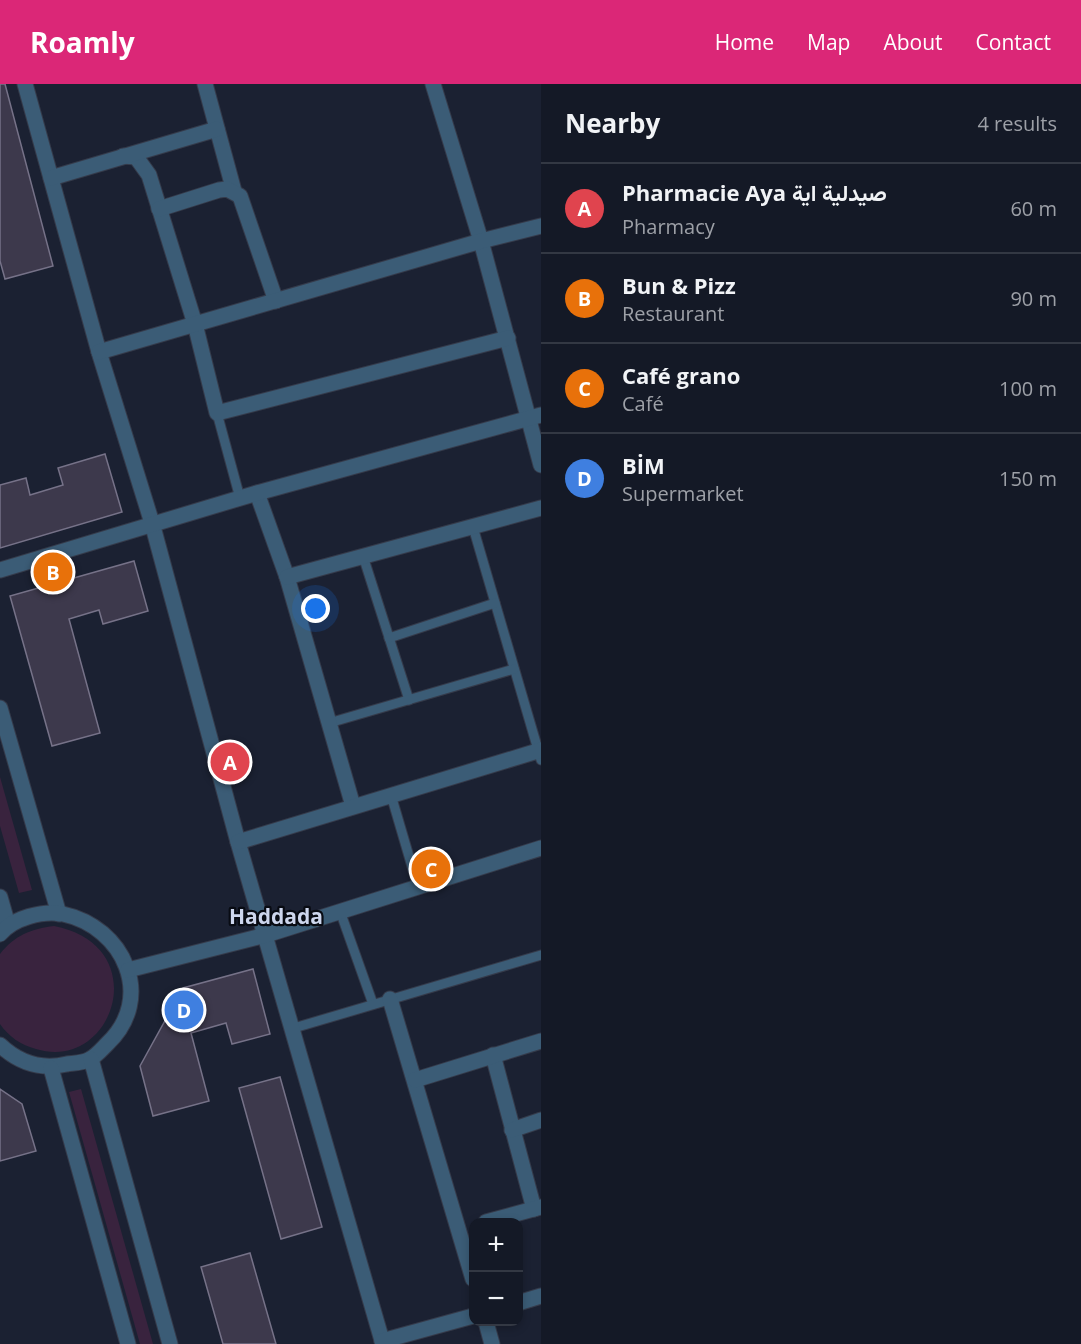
<!DOCTYPE html>
<html lang="en">
<head>
<meta charset="utf-8">
<style>
  body { margin:0; font-family:"Open Sans",Vazirmatn,sans-serif; background:#212632; color:#f1f3f6 }
  .controls { position:absolute; right:18px; bottom:18px; display:grid; overflow:hidden; border-radius:12px; box-shadow:0 3px 9px #0003 }
  .controls button { width:54px; height:54px; display:grid; place-items:center; padding:0; border:0; border-bottom:2px solid #333843; background:#141926; color:#f1f3f6; font:30px sans-serif }
  .you { position:absolute; left:316px; top:525px; width:21px; height:21px; margin:-15px; border:4px solid #fff; border-radius:50%; background:#1a73e8; box-shadow:0 0 0 9px #1a73e833 }
  .badge { display:grid; place-items:center; width:39px; height:39px; border-radius:50%; background:#db2777; color:#fff; font-size:20px; font-weight:700 }
  .pin { position:absolute; translate:-50% -50%; border:3px solid #fff; box-shadow:0 2px 6px #0006 }
  .list { margin:0; padding:0; list-style:none }
  h2 { display:flex; justify-content:space-between; align-items:center; height:78px; margin:0; padding:0 24px; font-size:26px }
  h2 small { font-size:20px; font-weight:400; color:#9da0a7 }
  .list li { display:grid; grid-template-columns:39px 1fr auto; gap:18px; align-items:center; box-sizing:border-box; height:90px; padding:0 24px; border-top:2px solid #333843 }
  .list b { display:block; font-size:22px; white-space:nowrap }
  .list p { margin:0; font-size:20px; white-space:nowrap; color:#9da0a7 }
  .list em { font-size:20px; font-style:normal; color:#9da0a7 }
  .map { position:relative; flex:none; width:541px; height:1260px; overflow:hidden }
  header { display:flex; align-items:center; gap:36px; box-sizing:border-box; height:84px; padding:0 30px; background:#db2777; color:#fff }
  header strong { font-size:28px }
  nav { display:flex; gap:33px; margin-inline-start:auto; font-size:21px }
  main { display:flex }
  aside { flex:1; background:#141926 }
  .map>svg:first-child { display:block }
  .green { fill:#39233e }
  .building { fill:#3d394c; stroke:#767288; stroke-width:1.5 }
  .lines { fill:none; stroke-linecap:round; stroke-linejoin:round }
  .lane-casing { stroke:#353b4b; stroke-width:11 }
  .street-casing { stroke:#353b4b; stroke-width:17 }
  .lane { stroke:#3b5c76; stroke-width:9 }
  .street { stroke:#3b5c76; stroke-width:15 }
  .labels { text-anchor:middle; dominant-baseline:central; stroke-width:4.5; stroke-linejoin:round; paint-order:stroke }
  .district-label { font-size:21px; font-weight:bold; fill:#cdd6ed; stroke:#080b13 }
</style>
</head>
<body>
<header>
<strong>Roamly</strong>
<nav><a>Home</a><a>Map</a><a>About</a><a>Contact</a></nav>
</header>
<main>
<div class="map">
<svg width="541" height="1260" viewBox="0 0 541 1260">
  <rect width="100%" height="100%" fill="#1b2132"/>
  <g class="green">
    <polygon points="0,693 32,806 19,809 0,742"/>
    <path d="M54,842C156,862 113,989 36,965C21,961 9,953 0,940V870C15,851 31,845 54,842Z"/>
    <polygon points="81,1005 153,1260 140,1260 69,1008"/>
  </g>
  <g class="building">
    <polygon points="0,0 5,0 53,182 5,195 0,177"/>
    <polygon points="105,370 122,428 0,464 0,401 26,394 30,411 63,401 58,384"/>
    <polygon points="134,477 148,527 103,540 99,526 69,535 100,649 52,662 10,512"/>
    <polygon points="253,885 270,950 232,960 226,939 191,949 209,1017 153,1032 140,982 183,904"/>
    <polygon points="280,993 322,1143 281,1155 239,1004"/>
    <polygon points="0,1005 22,1020 36,1067 0,1077"/>
    <polygon points="250,1169 276,1260 223,1260 201,1183"/>
  </g>
  <g class="lines">
    <g class="lane-casing">
      <g id="lane">
        <polyline points="217,329 240,414"/>
        <polyline points="473,443 541,676"/>
        <polyline points="363,472 409,616"/>
        <polyline points="389,554 495,519"/>
        <polyline points="329,639 514,585"/>
        <polyline points="391,711 418,803"/>
        <polyline points="340,827 373,920"/>
        <polyline points="294,944 541,871"/>
      </g>
    </g>
    <g class="street-casing">
      <g id="street">
        <polyline points="25,0 99,268 152,439 238,758 383,1260"/>
        <polyline points="205,0 234,107"/>
        <polyline points="433,0 481,157 541,381"/>
        <polyline points="123,72 136,73 149,91 195,240 217,329 508,254"/>
        <polyline points="51,94 217,45"/>
        <polyline points="159,125 219,106 227,105 240,112 276,217"/>
        <polyline points="99,268 481,157 541,142"/>
        <polyline points="257,409 287,493 353,722"/>
        <polyline points="0,486 257,409 541,331"/>
        <polyline points="287,493 541,424"/>
        <polyline points="0,624 59,830"/>
        <polyline points="238,758 541,666"/>
        <polyline points="0,813 8,841"/>
        <path d="M0,850C13,834 43,826 63,830C124,843 156,914 107,960C102,965 96,972 90,975C84,979 74,979 67,980C42,986 19,979 0,961"/>
        <polyline points="128,886 266,851 541,764"/>
        <polyline points="390,915 473,1195"/>
        <polyline points="493,971 534,1125"/>
        <polyline points="91,975 170,1260"/>
        <polyline points="51,984 128,1260"/>
        <polyline points="415,996 541,957"/>
        <polyline points="512,1046 541,1036"/>
        <polyline points="486,1138 541,1123"/>
        <polyline points="518,1219 541,1212"/>
        <polyline points="486,1238 492,1260"/>
        <polyline points="382,1257 473,1232"/>
      </g>
    </g>
    <use href="#lane" class="lane"/>
    <use href="#street" class="street"/>
  </g>
  <g class="labels">
    <g class="district-label">
      <text x="276" y="832">Haddada</text>
    </g>
  </g>
</svg>
<div class="controls">
<button>+</button>
<button>−</button>
</div>
<div class="you"></div>
<div class="pin badge" style="left:230px;top:678px;background:#e0444e">A</div>
<div class="pin badge" style="left:53px;top:488px;background:#e8710a">B</div>
<div class="pin badge" style="left:431px;top:785px;background:#e8710a">C</div>
<div class="pin badge" style="left:184px;top:926px;background:#3f7fe0">D</div>
</div>
<aside>
<h2>Nearby<small>4 results</small></h2>
<ul class="list">
<li><span class="badge" style="background:#e0444e">A</span><div><b>Pharmacie Aya صيدلية اية</b><p>Pharmacy</p></div><em>60 m</em></li>
<li><span class="badge" style="background:#e8710a">B</span><div><b>Bun &amp; Pizz</b><p>Restaurant</p></div><em>90 m</em></li>
<li><span class="badge" style="background:#e8710a">C</span><div><b>Café grano</b><p>Café</p></div><em>100 m</em></li>
<li><span class="badge" style="background:#3f7fe0">D</span><div><b>BİM</b><p>Supermarket</p></div><em>150 m</em></li>
</ul>
</aside>
</main>
</body>
</html>
